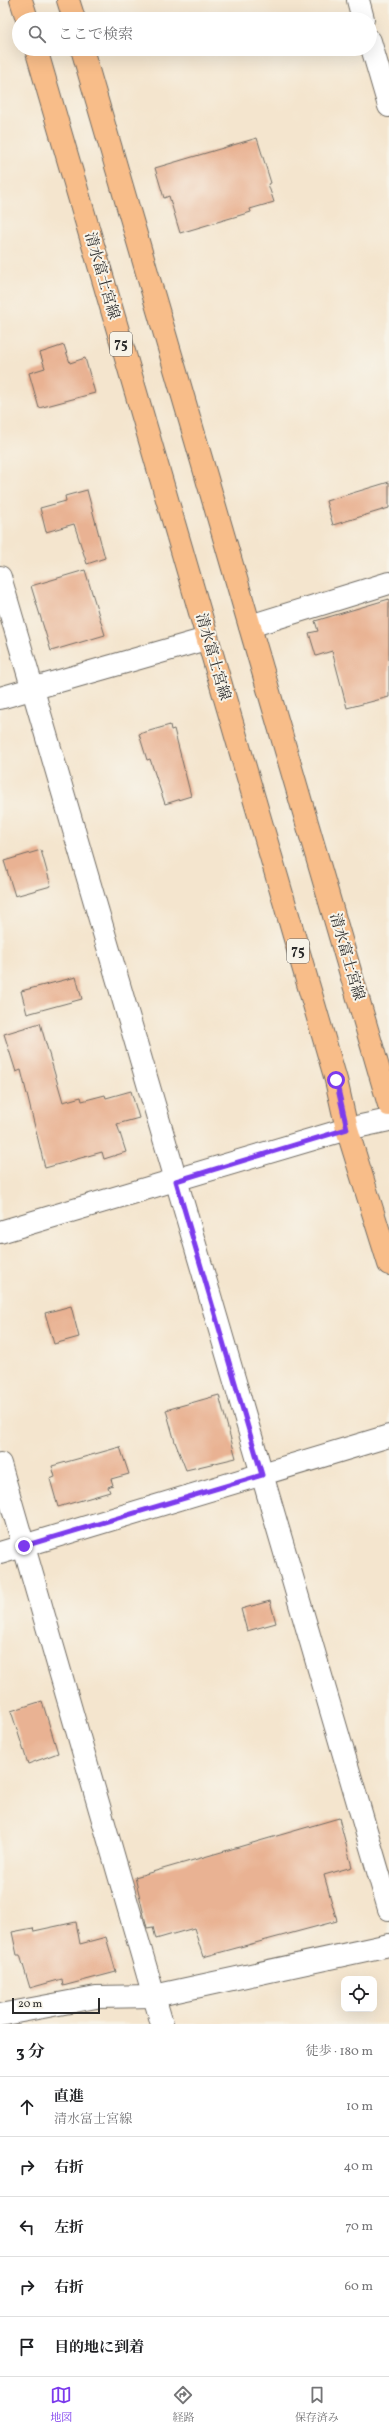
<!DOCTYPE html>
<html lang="ja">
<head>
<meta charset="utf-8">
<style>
  body { margin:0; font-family:Vollkorn,"Noto Serif JP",serif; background:#f2f2f2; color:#202124 }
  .controls { position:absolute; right:12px; bottom:12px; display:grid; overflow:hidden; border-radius:8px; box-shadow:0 4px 16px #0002 }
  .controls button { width:36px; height:36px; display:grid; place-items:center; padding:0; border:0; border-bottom:1px solid #e0e0e0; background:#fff; color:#202124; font:20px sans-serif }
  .scale { position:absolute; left:12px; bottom:10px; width:88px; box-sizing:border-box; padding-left:4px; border:2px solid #2b2b2b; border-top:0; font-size:11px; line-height:14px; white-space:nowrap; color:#2b2b2b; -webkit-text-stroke:3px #f7f3e8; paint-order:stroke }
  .stop { position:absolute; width:12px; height:12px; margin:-9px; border:3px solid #7c3aed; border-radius:50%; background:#fff }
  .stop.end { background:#7c3aed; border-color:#fff; box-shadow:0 1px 4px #0008 }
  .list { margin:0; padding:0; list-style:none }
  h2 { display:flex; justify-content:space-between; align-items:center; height:52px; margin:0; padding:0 16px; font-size:17px }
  h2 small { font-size:13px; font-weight:400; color:#757577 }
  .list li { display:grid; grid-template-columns:26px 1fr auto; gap:12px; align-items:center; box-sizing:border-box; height:60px; padding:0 16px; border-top:1px solid #e0e0e0 }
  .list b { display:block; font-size:15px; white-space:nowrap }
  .list p { margin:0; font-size:13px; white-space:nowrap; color:#757577 }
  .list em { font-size:13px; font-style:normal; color:#757577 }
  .icon { flex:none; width:22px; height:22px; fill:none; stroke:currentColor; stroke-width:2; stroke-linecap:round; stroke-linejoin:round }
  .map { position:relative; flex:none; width:389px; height:2024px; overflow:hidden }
  .search { position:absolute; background:#fff; box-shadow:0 4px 16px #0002; left:12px; right:12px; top:12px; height:44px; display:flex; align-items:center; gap:10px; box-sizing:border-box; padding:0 14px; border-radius:22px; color:#757577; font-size:15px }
  .sheet { height:352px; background:#fff }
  nav { display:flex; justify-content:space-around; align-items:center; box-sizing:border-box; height:56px; border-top:1px solid #e0e0e0; background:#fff; font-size:11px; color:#757577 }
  nav a { display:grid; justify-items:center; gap:2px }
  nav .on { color:#7c3aed }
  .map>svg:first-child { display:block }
  .building { fill:#e9b293 }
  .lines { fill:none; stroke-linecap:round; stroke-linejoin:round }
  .minor-casing { stroke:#716c64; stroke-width:24 }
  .major-casing { stroke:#716c64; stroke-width:24 }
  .minor { stroke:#fff; stroke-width:22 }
  .major { stroke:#f8bd89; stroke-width:22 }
  .route { stroke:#7c3aed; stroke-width:5 }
  .labels { text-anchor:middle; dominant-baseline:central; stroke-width:4; stroke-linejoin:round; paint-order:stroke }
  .shield { fill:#f7f3e8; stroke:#686764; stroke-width:1 }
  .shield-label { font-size:14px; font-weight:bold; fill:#2b2b2b }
  .street-label { font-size:15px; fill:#2b2b2b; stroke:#f7f3e8 }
</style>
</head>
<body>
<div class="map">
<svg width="389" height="2024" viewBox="0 0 389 2024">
  <rect width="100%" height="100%" fill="#f7f3e8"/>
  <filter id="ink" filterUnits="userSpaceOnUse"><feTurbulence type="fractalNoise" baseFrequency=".025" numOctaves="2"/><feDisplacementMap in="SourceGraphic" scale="8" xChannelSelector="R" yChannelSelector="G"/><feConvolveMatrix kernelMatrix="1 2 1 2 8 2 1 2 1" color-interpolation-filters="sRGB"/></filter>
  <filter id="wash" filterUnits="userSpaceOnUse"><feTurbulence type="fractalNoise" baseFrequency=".012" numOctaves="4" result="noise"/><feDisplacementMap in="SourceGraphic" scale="16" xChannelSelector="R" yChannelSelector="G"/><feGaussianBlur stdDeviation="0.9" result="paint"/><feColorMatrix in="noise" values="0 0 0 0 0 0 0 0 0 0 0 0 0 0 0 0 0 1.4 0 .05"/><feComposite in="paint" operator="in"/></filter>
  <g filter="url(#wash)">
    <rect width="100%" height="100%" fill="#f4e5ce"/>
    <g id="blocks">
      <g class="building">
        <polygon points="257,138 271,183 268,184 274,202 250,209 251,212 180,233 169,196 164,198 155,168"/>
        <polygon points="64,345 70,363 85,358 95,393 39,408 29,373 45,368 40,353"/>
        <polygon points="389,482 389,508 333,525 326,501"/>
        <polygon points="87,490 105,558 87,564 74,524 46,532 40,508 66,501 65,496"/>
        <polygon points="85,570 105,635 51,651 31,586"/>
        <polygon points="389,599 389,697 347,708 332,651 316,656 309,633 318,631 315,621"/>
        <polygon points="170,725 171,730 174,729 191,796 165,804 150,759 147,760 139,734"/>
        <polygon points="41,850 51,886 15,896 4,861"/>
        <polygon points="76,977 82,999 27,1014 21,991"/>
        <polygon points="40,1023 63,1102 81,1097 82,1101 105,1095 106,1098 131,1091 139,1118 117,1124 126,1152 104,1159 102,1152 45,1168 21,1070 16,1072 4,1034"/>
        <polygon points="71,1306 79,1337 54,1344 45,1313"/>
        <polygon points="219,1395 236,1458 186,1470 175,1442 166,1410"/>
        <polygon points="120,1447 129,1474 111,1479 113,1485 108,1487 110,1492 58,1507 50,1479 55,1477 52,1466"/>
        <polygon points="270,1601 276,1623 247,1631 241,1609"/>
        <polygon points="42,1701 58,1753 28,1764 11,1711"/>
        <polygon points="339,1818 352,1867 324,1875 337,1921 203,1957 194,1928 156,1939 153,1927 147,1928 135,1877"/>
        <polygon points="76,1922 80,1944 106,1937 116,1972 63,1986 62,1979 30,1988 20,1955 17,1955 12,1932 33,1928 34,1931"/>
      </g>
    </g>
  </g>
  <g filter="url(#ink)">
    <use href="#blocks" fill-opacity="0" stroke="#716c64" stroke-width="1"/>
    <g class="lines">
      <g class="minor-casing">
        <g id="minor">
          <polyline points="358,0 363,19"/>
          <polyline points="370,41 389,106"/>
          <polyline points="0,577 389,1909"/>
          <polyline points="250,626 389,583"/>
          <polyline points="0,698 206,639"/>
          <polyline points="0,1232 347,1129 389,1120"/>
          <polyline points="0,1464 162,2024"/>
          <polyline points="0,1553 389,1436"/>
          <polyline points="0,2015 96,1997 154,1996 389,1945"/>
        </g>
      </g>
      <g class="major-casing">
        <g id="major">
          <polyline points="21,0 27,19"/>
          <polyline points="68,0 74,19"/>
          <polyline points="36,49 336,1080 347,1129 389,1264"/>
          <polyline points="82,49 389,1105"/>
        </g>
      </g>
      <use href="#minor" class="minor"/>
      <use href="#major" class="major"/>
    </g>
  </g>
  <g class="lines" filter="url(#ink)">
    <polyline class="route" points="24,1546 262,1475 176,1181 347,1129 336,1080"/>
  </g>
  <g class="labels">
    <g class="shield">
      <rect x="110" y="332" width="22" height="24" rx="3"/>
      <rect x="287" y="939" width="22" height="24" rx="3"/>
    </g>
    <g class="shield-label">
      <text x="121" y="344">75</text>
      <text x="298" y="951">75</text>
    </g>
    <g class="street-label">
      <text transform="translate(101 276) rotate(74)">清水富士宮線</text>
      <text transform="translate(212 657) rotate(74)">清水富士宮線</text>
      <text transform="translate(346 957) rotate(74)">清水富士宮線</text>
    </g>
  </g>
</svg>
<div class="controls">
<button><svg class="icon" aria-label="locate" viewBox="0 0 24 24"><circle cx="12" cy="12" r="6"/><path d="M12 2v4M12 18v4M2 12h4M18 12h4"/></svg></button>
</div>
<div class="scale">20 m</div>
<div class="stop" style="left:336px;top:1080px"></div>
<div class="stop end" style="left:24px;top:1546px"></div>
<div class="search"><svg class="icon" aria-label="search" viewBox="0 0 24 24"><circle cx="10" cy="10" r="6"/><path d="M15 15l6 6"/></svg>ここで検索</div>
</div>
<section class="sheet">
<h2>3 分<small>徒歩 · 180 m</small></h2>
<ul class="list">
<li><svg class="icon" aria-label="ahead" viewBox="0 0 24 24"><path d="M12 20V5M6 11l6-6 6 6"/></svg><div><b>直進</b><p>清水富士宮線</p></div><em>10 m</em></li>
<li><svg class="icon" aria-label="right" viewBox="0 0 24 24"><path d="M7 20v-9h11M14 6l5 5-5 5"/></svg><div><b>右折</b></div><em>40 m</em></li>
<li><svg class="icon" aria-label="left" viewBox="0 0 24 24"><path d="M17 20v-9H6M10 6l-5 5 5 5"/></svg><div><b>左折</b></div><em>70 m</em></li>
<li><svg class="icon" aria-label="right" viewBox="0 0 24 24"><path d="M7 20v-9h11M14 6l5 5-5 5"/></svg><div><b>右折</b></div><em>60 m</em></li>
<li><svg class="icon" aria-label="arrive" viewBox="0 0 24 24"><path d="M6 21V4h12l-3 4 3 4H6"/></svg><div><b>目的地に到着</b></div></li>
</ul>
</section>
<nav>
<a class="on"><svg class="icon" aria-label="map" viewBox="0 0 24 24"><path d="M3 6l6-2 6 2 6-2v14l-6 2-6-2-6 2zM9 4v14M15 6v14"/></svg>地図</a>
<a><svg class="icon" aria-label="directions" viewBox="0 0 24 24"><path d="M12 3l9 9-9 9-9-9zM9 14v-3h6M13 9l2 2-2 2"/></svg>経路</a>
<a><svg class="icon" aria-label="saved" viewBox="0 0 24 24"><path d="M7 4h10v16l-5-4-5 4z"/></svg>保存済み</a>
</nav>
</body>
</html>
